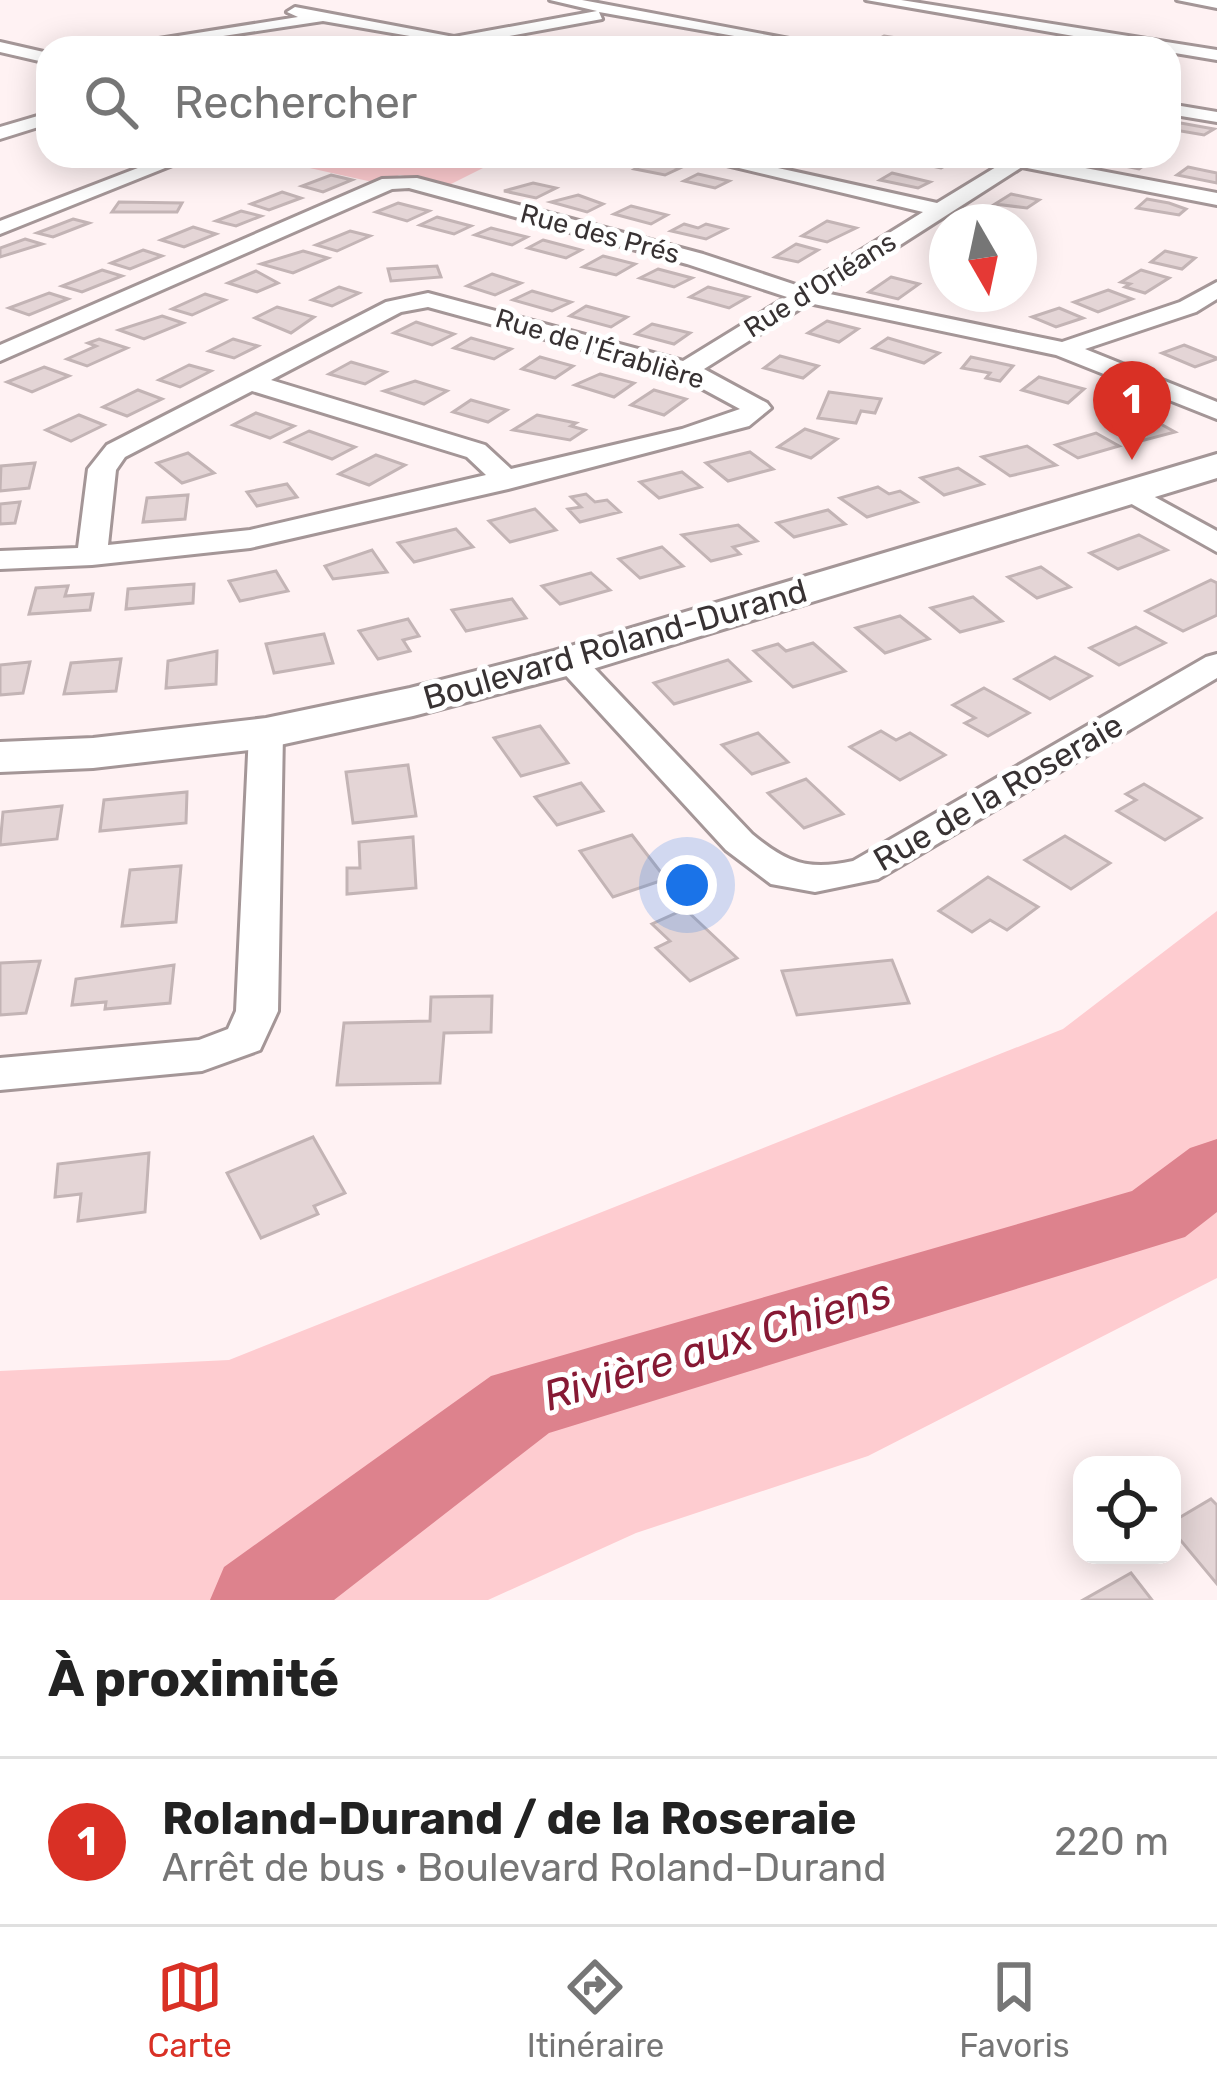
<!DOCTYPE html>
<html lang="fr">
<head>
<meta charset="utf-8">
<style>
  body { margin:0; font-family:Rubik,sans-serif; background:#f2f2f2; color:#222 }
  .controls { position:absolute; right:36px; bottom:36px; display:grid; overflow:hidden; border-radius:24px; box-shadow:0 6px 30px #0003 }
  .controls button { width:108px; height:108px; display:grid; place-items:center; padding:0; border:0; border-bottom:3px solid #e0e0e0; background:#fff; color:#222; font:60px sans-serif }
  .compass { position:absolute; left:929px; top:204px; width:108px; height:108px; border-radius:50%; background:#fff; box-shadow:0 6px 30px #0003; rotate:171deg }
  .you { position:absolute; left:687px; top:885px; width:42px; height:42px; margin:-30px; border:9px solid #fff; border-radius:50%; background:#1a73e8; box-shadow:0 0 0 18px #1a73e833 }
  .badge { display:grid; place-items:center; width:78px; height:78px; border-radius:50%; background:#d93025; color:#fff; font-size:39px; font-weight:700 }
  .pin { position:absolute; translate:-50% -99px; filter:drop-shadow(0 3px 6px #0008) }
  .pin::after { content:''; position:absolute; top:63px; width:42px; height:36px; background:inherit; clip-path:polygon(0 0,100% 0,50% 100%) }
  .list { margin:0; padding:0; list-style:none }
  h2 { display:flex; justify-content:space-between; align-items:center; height:156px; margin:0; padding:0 48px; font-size:51px }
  h2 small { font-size:39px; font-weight:400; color:#767676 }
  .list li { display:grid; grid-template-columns:78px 1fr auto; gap:36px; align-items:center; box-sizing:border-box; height:168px; padding:0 48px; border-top:3px solid #e0e0e0 }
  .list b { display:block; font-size:45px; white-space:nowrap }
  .list p { margin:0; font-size:39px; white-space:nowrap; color:#767676 }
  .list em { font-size:39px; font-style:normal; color:#767676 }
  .icon { flex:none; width:66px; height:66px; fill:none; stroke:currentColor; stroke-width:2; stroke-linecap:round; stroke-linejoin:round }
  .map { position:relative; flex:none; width:1217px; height:1600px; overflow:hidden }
  .search { position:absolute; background:#fff; box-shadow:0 6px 30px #0003; left:36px; right:36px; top:36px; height:132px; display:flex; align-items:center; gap:30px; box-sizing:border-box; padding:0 42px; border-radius:36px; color:#767676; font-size:45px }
  .sheet { height:324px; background:#fff }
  nav { display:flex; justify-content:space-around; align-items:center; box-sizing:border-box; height:168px; border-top:3px solid #e0e0e0; background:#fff; font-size:33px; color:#767676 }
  nav a { display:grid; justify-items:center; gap:6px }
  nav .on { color:#d93025 }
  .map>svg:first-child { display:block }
  .green { fill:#feccd0 }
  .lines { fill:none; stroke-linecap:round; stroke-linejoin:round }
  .river { fill:#dd828d; fill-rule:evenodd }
  .building { fill:#e4d5d6; stroke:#c3b4b5; stroke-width:3 }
  .street-casing { stroke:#a49697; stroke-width:6 }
  .secondary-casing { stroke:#a49697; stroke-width:6 }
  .street { fill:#fff; fill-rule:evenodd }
  .secondary { fill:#fff; fill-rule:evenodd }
  .labels { text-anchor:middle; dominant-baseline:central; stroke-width:10; stroke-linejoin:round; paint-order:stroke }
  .far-street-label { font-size:27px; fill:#383233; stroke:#fff }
  .street-label { font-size:33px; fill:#383233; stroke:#fff }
  .near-water-label { font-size:42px; font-style:italic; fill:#861934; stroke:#fff }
</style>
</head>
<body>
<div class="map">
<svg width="1217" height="1600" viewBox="0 0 1217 1600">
  <rect width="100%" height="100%" fill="#fff2f3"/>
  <g class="green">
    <polygon points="291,156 450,156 491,164 447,186 400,175 377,183 278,161"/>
    <polygon points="1217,911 1217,1278 868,1456 636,1533 488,1600 0,1600 0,1371 229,1360 1063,1029"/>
  </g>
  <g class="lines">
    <polygon class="river" points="1217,1139 1217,1212 1185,1237 549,1433 334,1600 210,1600 224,1567 491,1376 1132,1191 1190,1148"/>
  </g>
  <g class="building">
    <polygon points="884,36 916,41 910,44 918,46 871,43"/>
    <polygon points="1175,122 1214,129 1204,135 1169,129"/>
    <polygon points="903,156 931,156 954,161 941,168 898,159"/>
    <polygon points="1108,156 1137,156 1153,159 1139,169 1100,161"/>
    <polygon points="650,161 680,168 665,175 635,169"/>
    <polygon points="1188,167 1217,173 1217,183 1177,175"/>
    <polygon points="892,173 930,182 918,188 880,180"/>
    <polygon points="698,174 729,181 715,188 684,181"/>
    <polygon points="331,175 352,180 323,192 302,186"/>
    <polygon points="533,183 556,188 536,198 504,191"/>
    <polygon points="282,192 301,198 269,210 251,204"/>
    <polygon points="1011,194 1039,200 1027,208 995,204"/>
    <polygon points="578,195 603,204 587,212 551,202"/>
    <polygon points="1147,199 1169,203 1186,209 1179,215 1137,208"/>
    <polygon points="119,202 182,203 177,212 112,212"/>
    <polygon points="398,203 429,211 407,221 376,212"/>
    <polygon points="631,206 667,215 651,224 614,214"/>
    <polygon points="241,211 261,216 236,226 216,221"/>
    <polygon points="437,217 471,226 454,234 420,225"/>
    <polygon points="73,219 89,223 53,237 37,233"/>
    <polygon points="827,221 856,228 827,242 802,236"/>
    <polygon points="684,224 698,228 706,224 726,229 706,239 671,231"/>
    <polygon points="193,227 216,234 184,247 161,240"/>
    <polygon points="491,228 527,237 512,245 475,235"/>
    <polygon points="350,231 370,236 337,251 316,245"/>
    <polygon points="25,239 42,244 0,257 0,248"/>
    <polygon points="543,240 581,250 566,258 528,248"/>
    <polygon points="796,244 818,250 798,262 775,257"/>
    <polygon points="143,250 162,256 130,269 111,263"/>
    <polygon points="303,251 328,258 293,273 261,264"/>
    <polygon points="1165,251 1195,258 1182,269 1151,262"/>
    <polygon points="603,256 635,264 616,275 583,267"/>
    <polygon points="437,266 441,277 391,281 388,269"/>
    <polygon points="658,269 692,278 674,287 640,278"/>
    <polygon points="102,270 122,276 82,292 62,286"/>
    <polygon points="1141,270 1169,278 1145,293 1125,287 1130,284 1121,282"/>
    <polygon points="256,271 278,283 257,292 228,283"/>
    <polygon points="492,274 521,283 495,295 467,286"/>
    <polygon points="891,277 919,284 898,299 869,292"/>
    <polygon points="339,287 359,293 332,306 312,300"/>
    <polygon points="708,287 748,297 729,308 690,297"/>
    <polygon points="1108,290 1132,299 1098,312 1074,302"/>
    <polygon points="532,291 571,302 552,311 513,300"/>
    <polygon points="49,293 68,299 29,315 9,308"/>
    <polygon points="205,294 225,300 192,315 172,309"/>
    <polygon points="586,306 627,317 611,327 570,316"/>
    <polygon points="277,307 314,317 291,333 255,318"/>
    <polygon points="1059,308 1083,318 1056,327 1032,317"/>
    <polygon points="162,316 183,323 144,339 119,330"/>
    <polygon points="827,321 858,329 839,342 808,333"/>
    <polygon points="416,322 454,334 432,345 394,333"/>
    <polygon points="652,324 690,333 674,344 636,334"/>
    <polygon points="471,338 511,349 494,359 454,348"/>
    <polygon points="888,338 939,353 924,363 873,348"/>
    <polygon points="99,339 127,348 87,366 67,359 96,346 88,343"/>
    <polygon points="233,339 258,346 234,358 209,351"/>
    <polygon points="1184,345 1217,358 1217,359 1195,367 1162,353"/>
    <polygon points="780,356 818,366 803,378 764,368"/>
    <polygon points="540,357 573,366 555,378 522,369"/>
    <polygon points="971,357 1013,366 1000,381 986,378 990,373 962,368"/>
    <polygon points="351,362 386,372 365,384 329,374"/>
    <polygon points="189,365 211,371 180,387 159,380"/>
    <polygon points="44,367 69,376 32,392 7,382"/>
    <polygon points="600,374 634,383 614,397 575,385"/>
    <polygon points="1039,377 1084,389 1068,403 1022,390"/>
    <polygon points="415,381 447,391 424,404 384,391"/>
    <polygon points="138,390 162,399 127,416 103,407"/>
    <polygon points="654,390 686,399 664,415 631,405"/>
    <polygon points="829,392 881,399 875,413 861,411 856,423 818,418"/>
    <polygon points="471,400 507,410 488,422 453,412"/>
    <polygon points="256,413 294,426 270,438 233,425"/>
    <polygon points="79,415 104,425 71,441 46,430"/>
    <polygon points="537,415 576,423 571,426 585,430 570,440 513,430"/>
    <polygon points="1148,417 1175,432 1141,441 1125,432 1135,429 1125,423"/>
    <polygon points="805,429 837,439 811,458 778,447"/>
    <polygon points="309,431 355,447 332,459 286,442"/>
    <polygon points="1096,433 1119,446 1078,458 1056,445"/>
    <polygon points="1027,446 1056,465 1010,476 982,457"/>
    <polygon points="750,452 773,469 728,481 706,463"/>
    <polygon points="188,453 214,473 182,483 157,463"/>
    <polygon points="376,455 405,465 369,485 339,474"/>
    <polygon points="35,463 29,488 0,491 1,466"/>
    <polygon points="958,468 983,484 944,495 921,478"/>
    <polygon points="682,472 701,487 659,498 640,482"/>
    <polygon points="287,484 297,497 257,506 247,492"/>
    <polygon points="878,487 889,494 900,491 917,502 867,517 840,498"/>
    <polygon points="586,494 595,502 607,500 620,512 580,522 568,509 581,507 571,497"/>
    <polygon points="188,495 185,519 143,522 147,498"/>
    <polygon points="20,502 15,523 0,524 0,504"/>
    <polygon points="535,509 556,530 510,542 489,521"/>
    <polygon points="828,510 845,524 794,537 777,523"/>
    <polygon points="738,525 757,541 733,547 740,554 711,561 682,535"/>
    <polygon points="456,529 473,547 414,562 398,543"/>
    <polygon points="1139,535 1167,550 1118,569 1090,553"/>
    <polygon points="662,547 683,566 640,578 619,559"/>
    <polygon points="372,550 387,572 333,579 325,566"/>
    <polygon points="1041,567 1070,587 1037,598 1008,577"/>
    <polygon points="276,571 288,591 240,601 229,581"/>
    <polygon points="591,573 610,590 560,604 542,586"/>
    <polygon points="1211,580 1217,583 1217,615 1183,631 1146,611"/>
    <polygon points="194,584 193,603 126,609 128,589"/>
    <polygon points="68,586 65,596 93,594 90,610 29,614 36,588"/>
    <polygon points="973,597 1002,621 960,632 931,608"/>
    <polygon points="512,599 526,618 466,631 452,610"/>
    <polygon points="900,616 929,639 885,653 856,628"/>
    <polygon points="408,619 419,636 403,640 410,651 378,659 359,631"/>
    <polygon points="1136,627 1165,643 1119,665 1090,648"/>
    <polygon points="324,634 333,663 274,673 266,644"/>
    <polygon points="813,643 845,671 793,687 754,651 778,644 786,651"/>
    <polygon points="217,651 216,684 166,688 168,661"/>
    <polygon points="1055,657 1091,676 1050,699 1015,679"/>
    <polygon points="121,659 116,691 64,694 71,663"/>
    <polygon points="728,660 750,681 674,704 654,683"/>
    <polygon points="30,662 23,693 0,695 0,665"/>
    <polygon points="984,688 1029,713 988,736 965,723 975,718 953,705"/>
    <polygon points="540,726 568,763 521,776 494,738"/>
    <polygon points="881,731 896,740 910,733 945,755 900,780 850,747"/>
    <polygon points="758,733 788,762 752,774 722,745"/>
    <polygon points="408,765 416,816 353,823 346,772"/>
    <polygon points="806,779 843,814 804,828 768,793"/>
    <polygon points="581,783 603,811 557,825 535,797"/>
    <polygon points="1144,784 1201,818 1165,840 1117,811 1136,800 1126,794"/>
    <polygon points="187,792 186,823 100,831 104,800"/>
    <polygon points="62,806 57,839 0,845 3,812"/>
    <polygon points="632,835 666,879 613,897 580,851"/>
    <polygon points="1065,836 1110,863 1071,889 1025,860"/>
    <polygon points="413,837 416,888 347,894 347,868 360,868 359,842"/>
    <polygon points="181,866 176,922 122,926 130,870"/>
    <polygon points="988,877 1038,907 1007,930 990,920 972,932 939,911"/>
    <polygon points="685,909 737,958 690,981 656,948 670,941 652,924"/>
    <polygon points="892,960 909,1003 797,1015 782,971"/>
    <polygon points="40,961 26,1013 0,1015 0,963"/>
    <polygon points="174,965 170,1003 105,1009 106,1002 72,1005 76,979"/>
    <polygon points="492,996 491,1032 444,1033 440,1083 337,1085 344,1023 430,1021 431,997"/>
    <polygon points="313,1137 345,1193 314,1206 318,1214 261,1238 227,1173"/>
    <polygon points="149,1153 145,1212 78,1221 81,1194 55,1197 58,1164"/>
    <polygon points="1211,1499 1217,1505 1217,1584 1172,1530 1172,1522"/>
    <polygon points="1131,1573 1152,1600 1083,1600"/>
  </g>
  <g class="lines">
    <g class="street-casing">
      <g id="street">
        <polygon points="550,0 582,0 837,48 802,48 599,12 602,19 444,48 409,48 433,40 323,21 144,48 102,48 298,17 287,12 295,7 454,37 597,11"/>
        <polygon points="866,0 901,0 1217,50 1217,60 1169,52 1169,48 1143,48"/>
        <polygon points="1177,0 1217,0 1217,8"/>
        <polygon points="0,42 48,53 48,63 0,52"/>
        <polygon points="1169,104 1217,112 1217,122 1169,114"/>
        <polygon points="48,113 48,124 0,139 0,127"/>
        <polygon points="169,156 195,156 0,234 0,221"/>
        <path d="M689,156H724L937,203L1001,164L988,156H1022L1217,193V205L1022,167L825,293L1062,342L1180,302L1217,282V299L1196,312L1085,349L1217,402V419L1056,355L809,303L704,369L767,403L771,408L749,426L508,489L250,548L92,565L0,569V551L78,548L88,469L107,445L386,302L428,293L683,361L787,297L687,264L409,188L392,189L0,361V345L382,179L417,178L703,254L802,287L923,212ZM428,307L677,375L740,409L682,429L511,469L485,445L271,380L401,312ZM252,391L467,457L486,475L250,530L108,545L116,470L125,457Z"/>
        <polygon points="1131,484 1217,531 1217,552 1121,498 1117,492 1121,486"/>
        <path d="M570,651L581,654L752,834C787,863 808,871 853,861L1206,657L1217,654V678L878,879L815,892L771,884L726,850L559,668L554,661L559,654Z"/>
        <polygon points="266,723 278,726 283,733 278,1011 260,1050 202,1071 0,1090 0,1058 199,1040 228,1029 236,1011 249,733 254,726"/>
      </g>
    </g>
    <g class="secondary-casing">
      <polygon id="secondary" points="1217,454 1217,478 586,671 413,716 266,748 93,768 0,772 0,742 93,738 266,718 410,688 554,651"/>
    </g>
    <use href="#street" class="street"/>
    <use href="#secondary" class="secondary"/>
  </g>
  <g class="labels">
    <g class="far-street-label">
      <text transform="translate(600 234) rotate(15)">Rue des Prés</text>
      <text transform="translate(820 285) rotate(-32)">Rue d'Orléans</text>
      <text transform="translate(600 349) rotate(17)">Rue de l'Érablière</text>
    </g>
    <g class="street-label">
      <text transform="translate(615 644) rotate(-16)">Boulevard Roland-Durand</text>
      <text transform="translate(998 792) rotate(-30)">Rue de la Roseraie</text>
    </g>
    <g class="near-water-label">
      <text transform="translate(717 1345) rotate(-17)">Rivière aux Chiens</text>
    </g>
  </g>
</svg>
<div class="controls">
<button><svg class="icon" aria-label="locate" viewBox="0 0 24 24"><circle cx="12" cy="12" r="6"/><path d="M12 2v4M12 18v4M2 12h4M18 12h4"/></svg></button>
</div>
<svg class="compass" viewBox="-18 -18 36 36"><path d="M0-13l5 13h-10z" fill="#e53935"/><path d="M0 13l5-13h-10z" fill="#767676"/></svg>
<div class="you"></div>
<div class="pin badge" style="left:1132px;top:460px">1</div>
<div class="search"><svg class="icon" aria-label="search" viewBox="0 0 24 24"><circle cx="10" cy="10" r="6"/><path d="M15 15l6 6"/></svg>Rechercher</div>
</div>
<section class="sheet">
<h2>À proximité<small></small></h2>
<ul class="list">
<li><span class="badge">1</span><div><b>Roland-Durand / de la Roseraie</b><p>Arrêt de bus · Boulevard Roland-Durand</p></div><em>220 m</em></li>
</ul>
</section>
<nav>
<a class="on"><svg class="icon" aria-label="map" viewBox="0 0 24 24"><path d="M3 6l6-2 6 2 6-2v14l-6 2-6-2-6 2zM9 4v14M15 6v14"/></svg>Carte</a>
<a><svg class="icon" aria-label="directions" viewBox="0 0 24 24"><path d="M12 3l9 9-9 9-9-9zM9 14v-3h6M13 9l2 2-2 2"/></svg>Itinéraire</a>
<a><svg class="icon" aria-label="saved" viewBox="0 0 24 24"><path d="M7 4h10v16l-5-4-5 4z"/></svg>Favoris</a>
</nav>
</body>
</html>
